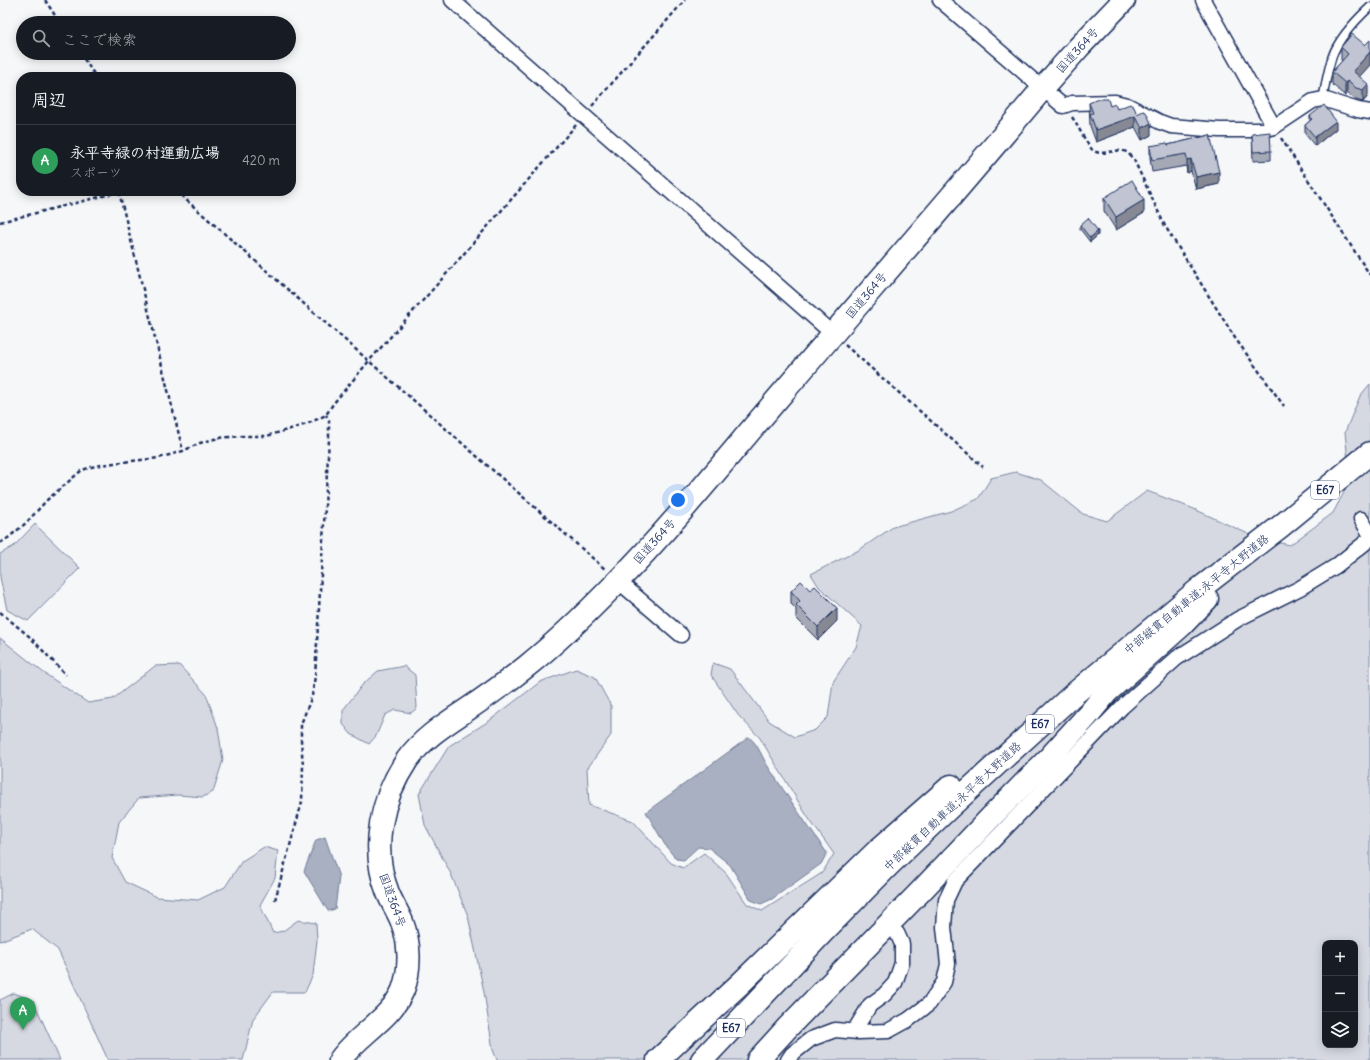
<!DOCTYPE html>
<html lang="ja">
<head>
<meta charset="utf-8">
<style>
  body { margin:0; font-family:Delius,"Klee One",sans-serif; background:#242831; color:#f1f3f6 }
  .controls { position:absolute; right:12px; bottom:12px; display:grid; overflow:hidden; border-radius:8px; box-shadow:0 2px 10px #0003 }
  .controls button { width:36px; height:36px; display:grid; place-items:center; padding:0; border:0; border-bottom:1px solid #363941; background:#171b24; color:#f1f3f6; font:20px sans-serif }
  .you { position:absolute; left:678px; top:500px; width:14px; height:14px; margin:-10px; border:3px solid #fff; border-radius:50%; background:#1a73e8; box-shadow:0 0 0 6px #1a73e833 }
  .badge { display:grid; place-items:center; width:26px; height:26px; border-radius:50%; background:#7c3aed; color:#fff; font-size:13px; font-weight:700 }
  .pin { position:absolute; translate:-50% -33px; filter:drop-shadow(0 1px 2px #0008) }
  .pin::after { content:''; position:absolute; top:21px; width:14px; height:12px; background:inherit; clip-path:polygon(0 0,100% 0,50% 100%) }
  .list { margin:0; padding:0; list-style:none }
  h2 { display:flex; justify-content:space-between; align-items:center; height:52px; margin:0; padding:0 16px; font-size:17px }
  h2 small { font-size:13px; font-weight:400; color:#9ea1a6 }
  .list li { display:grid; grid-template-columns:26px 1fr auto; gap:12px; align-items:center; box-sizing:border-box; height:72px; padding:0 16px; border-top:1px solid #363941 }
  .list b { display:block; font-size:15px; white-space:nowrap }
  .list p { margin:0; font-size:13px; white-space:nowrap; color:#9ea1a6 }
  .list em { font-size:13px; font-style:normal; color:#9ea1a6 }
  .icon { flex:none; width:22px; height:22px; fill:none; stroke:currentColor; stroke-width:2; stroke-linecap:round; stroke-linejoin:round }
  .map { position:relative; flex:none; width:1370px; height:1060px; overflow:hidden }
  .search { position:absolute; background:#171b24; box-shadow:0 2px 10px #0003; left:16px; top:16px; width:280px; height:44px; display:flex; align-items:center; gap:10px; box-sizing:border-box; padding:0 14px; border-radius:22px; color:#9ea1a6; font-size:15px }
  .panel { position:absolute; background:#171b24; box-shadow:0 2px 10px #0003; left:16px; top:72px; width:280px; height:124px; border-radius:16px }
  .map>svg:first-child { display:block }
  .green { fill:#d6d9e2; stroke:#7884a0; fill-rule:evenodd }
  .water { fill:#a9b0c1; stroke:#707c99 }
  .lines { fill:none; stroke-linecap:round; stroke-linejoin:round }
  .lane-casing { stroke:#1b2f5e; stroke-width:10 }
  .street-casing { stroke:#1b2f5e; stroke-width:17 }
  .highway-casing { stroke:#1b2f5e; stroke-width:25 }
  .path { stroke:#1b2f5e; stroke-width:2.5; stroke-dasharray:4 3; stroke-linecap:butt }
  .lane { stroke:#fff; stroke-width:7 }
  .street { stroke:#fff; stroke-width:14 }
  .highway { stroke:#fff; stroke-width:22 }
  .wall { fill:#a5a9b5; stroke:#1b2f5e }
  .shaded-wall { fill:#868994; stroke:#1b2f5e }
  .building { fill:#c0c4d3; stroke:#1b2f5e }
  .labels { text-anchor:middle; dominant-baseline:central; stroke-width:4; stroke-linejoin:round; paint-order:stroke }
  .shield { fill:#fff; stroke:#5f6d8e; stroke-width:1 }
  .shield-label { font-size:11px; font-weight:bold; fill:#1b2f5e }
  .street-label { font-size:12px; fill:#1b2f5e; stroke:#fff }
</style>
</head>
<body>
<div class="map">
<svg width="1370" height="1060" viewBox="0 0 1370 1060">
  <rect width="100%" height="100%" fill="#f6f7f9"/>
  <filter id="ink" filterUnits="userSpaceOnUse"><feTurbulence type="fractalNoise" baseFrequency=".025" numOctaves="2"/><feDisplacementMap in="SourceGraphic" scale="8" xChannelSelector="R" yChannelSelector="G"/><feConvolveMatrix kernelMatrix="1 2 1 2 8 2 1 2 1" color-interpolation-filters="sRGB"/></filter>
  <g filter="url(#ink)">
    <g class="green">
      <path d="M1370,384V1060H497L493,1050L484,992L468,916L451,874L425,825L419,794L449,746L489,721L540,682L576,669L595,677L611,706V735L587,769L589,805L633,821L671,863L683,868L704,853L726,873L747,904L762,911L822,873L834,854L807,816L760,738L738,715L711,675L713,663L730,669L769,721L795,737L815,730L828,717L833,682L856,647L862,626L819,587L811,574L859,550L893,527L951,511L978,499L991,478L1016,472L1041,480L1083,514L1107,521L1147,491L1194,509L1257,538L1290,545L1333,513L1350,481L1345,432L1360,396ZM1325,943H1355V1045H1325Z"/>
      <polygon points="35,524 80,568 28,621 7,610 0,577 0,554 14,546"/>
      <polygon points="0,638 44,673 88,703 113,699 155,666 179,665 206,694 218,728 223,760 213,792 203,797 178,795 139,798 119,822 112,858 125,882 157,897 198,900 225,887 242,861 264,847 278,851 275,878 260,905 273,933 283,931 298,920 316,923 317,940 313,975 305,992 273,992 253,1019 243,1060 108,1060 58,950 32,929 0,941"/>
      <polygon points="404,666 415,675 417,708 411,713 395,710 385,715 376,736 369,744 351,734 343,724 343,710 363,684 378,671"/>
      <polygon points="14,993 33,1000 60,1060 0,1060 0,1000"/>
    </g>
    <g class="water">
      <path d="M749,737C759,745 762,758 769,768C788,797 807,825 827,853L821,864L772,899L761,904L751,900L730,865L709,848L698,847L684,860L676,859L665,845L646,812Z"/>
      <polygon points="325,837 339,877 335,909 328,911 304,871 316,840"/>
    </g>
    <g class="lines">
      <g class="lane-casing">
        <path id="lane" d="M1323,99C1325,85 1328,70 1332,57C1338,39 1356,20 1370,7"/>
      </g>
      <g class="street-casing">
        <g id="street">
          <polyline points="452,0 833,334"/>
          <polyline points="940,0 1063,106 1072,103 1115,102 1127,105 1160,122 1171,126 1219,130 1264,130 1274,127 1313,101 1323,99 1358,110 1370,112"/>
          <polyline points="1203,0 1274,127"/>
          <polyline points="1361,519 1370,534"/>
          <polyline points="618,581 681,635"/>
          <polyline points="854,1031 870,1005 884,995 895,983 902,963 902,944 897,933"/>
          <polyline points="788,1060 792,1054 811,1039 835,1030 858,1032 888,1031 908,1020 929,1004 944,982 948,964 944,927 946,900 955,881 1122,707 1177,658 1238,619 1300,588 1336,566 1370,539"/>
        </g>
      </g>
      <g class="highway-casing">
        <g id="highway">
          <path d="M340,1060C358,1034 390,1020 403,990C411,968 410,943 402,922C398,912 392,903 388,893C370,848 381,799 407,760C422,739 444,725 465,711C486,697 507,682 527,666C558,641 587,613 615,584C673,525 725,460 779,397C867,294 956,192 1043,88L1079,47L1124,0"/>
          <polyline points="658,1060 742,982 877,851 951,786"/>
          <polyline points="702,1060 824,931 889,865 951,806 1074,694 1198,590 1281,526 1370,453"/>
          <polyline points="758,1060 788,1027 920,892 993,815 1050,757 1088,715 1107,692 1182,625 1207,599"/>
        </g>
      </g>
      <g class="path">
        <polyline points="45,0 60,23"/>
        <polyline points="80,53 96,77"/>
        <polyline points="592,106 685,0"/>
        <path d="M1072,117C1077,124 1089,149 1094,151C1104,157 1118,146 1128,153C1130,155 1132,158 1134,160L1165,226L1235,338L1284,406"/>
        <polyline points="1281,138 1370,275"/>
        <polyline points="176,191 606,570"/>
        <polyline points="119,192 183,451"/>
        <polyline points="0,222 123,191"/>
        <polyline points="845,345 983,467"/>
        <polyline points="0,543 8,538 26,523 47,500 82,470 95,466 114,463 159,458 183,451 200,443 218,438 243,436 267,436 307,424 326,415 333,404 369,361 441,280 576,125"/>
        <polyline points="0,612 30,637 66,675"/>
        <polyline points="275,900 302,802 303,766 301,740 301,724 312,696 315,676 329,439 329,420 326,415"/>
      </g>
      <use href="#lane" class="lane"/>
      <use href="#street" class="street"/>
      <use href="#highway" class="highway"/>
    </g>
    <g class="wall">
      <polygon points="1365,45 1370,65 1359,76 1368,96 1363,102 1356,100 1347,93 1345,96 1332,84 1332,72 1342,61 1341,60 1341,47"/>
      <polygon points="1089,103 1110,106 1117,109 1137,114 1151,135 1142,140 1135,127 1096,142 1090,126"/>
      <polygon points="1310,116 1336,129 1315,146 1305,134 1305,125 1310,121"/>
      <polygon points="1252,134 1271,151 1271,160 1253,161"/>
      <polygon points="1210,135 1219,184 1196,189 1191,171 1187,173 1186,166 1152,172 1150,158 1150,146 1168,145"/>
      <polygon points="1104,198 1144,213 1116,230 1104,211"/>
      <polygon points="1080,225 1098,235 1090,242 1080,229"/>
      <polygon points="791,591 837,621 818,640 796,618 796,609 791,604"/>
    </g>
    <g class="shaded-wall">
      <polygon points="1370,52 1370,65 1353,84 1353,71"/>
      <polygon points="1347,81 1347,93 1345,96 1345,83"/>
      <polygon points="1368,84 1368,96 1363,102 1363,90"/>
      <polygon points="1135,116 1135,127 1096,142 1096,130"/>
      <polygon points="1336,121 1336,129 1315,146 1315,137"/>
      <polygon points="1151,123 1151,135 1142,140 1142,128"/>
      <polygon points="1191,159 1191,171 1187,173 1187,160"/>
      <polygon points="1219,172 1219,184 1196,189 1196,177"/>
      <polygon points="1144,200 1144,213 1116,230 1116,217"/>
      <polygon points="1098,231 1098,235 1090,242 1090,238"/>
      <polygon points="837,608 837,621 818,640 818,627"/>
    </g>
    <g class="building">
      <polygon points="1352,34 1365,45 1370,40 1370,52 1353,71 1368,84 1363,90 1356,88 1347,81 1345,83 1332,72 1348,54 1341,47"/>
      <polygon points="1098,99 1108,99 1110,106 1115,104 1117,109 1130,104 1134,107 1137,114 1143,111 1146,112 1151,123 1142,128 1135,116 1096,130 1090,114 1093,113 1089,103"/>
      <polygon points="1324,105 1336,121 1315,137 1305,125 1312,119 1310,116"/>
      <polygon points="1270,132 1271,151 1253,152 1252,134"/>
      <polygon points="1210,135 1219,172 1196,177 1191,159 1187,160 1186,154 1152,160 1150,146 1167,143 1168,145"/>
      <polygon points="1132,180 1144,200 1116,217 1104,198"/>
      <polygon points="1088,218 1098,231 1090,238 1080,225"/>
      <polygon points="801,581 810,590 815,586 837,608 818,627 796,605 800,601 791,591"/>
    </g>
  </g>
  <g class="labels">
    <g class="shield">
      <rect x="1311" y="481" width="28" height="18" rx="3"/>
      <rect x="1026" y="715" width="28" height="18" rx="3"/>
      <rect x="717" y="1019" width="28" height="18" rx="3"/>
    </g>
    <g class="shield-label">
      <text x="1325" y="490">E67</text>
      <text x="1040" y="724">E67</text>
      <text x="731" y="1028">E67</text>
    </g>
    <g class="street-label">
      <text transform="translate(1077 50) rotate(-48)">国道364号</text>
      <text transform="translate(866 295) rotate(-50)">国道364号</text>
      <text transform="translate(654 541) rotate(-48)">国道364号</text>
      <text transform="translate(1196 594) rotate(-39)">中部縦貫自動車道;永平寺大野道路</text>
      <text transform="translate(952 806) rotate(-43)">中部縦貫自動車道;永平寺大野道路</text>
      <text transform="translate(393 900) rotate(70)">国道364号</text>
    </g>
  </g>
</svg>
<div class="controls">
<button>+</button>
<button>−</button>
<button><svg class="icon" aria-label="layers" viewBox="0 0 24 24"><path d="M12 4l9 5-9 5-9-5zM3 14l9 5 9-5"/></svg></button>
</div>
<div class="you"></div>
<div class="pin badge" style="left:23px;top:1030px;background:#2e9e5b">A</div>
<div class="search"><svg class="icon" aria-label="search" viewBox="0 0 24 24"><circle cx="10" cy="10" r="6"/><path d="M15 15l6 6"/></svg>ここで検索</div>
<section class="panel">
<h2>周辺<small></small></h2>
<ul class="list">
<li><span class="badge" style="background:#2e9e5b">A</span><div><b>永平寺緑の村運動広場</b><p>スポーツ</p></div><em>420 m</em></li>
</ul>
</section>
</div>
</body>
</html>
